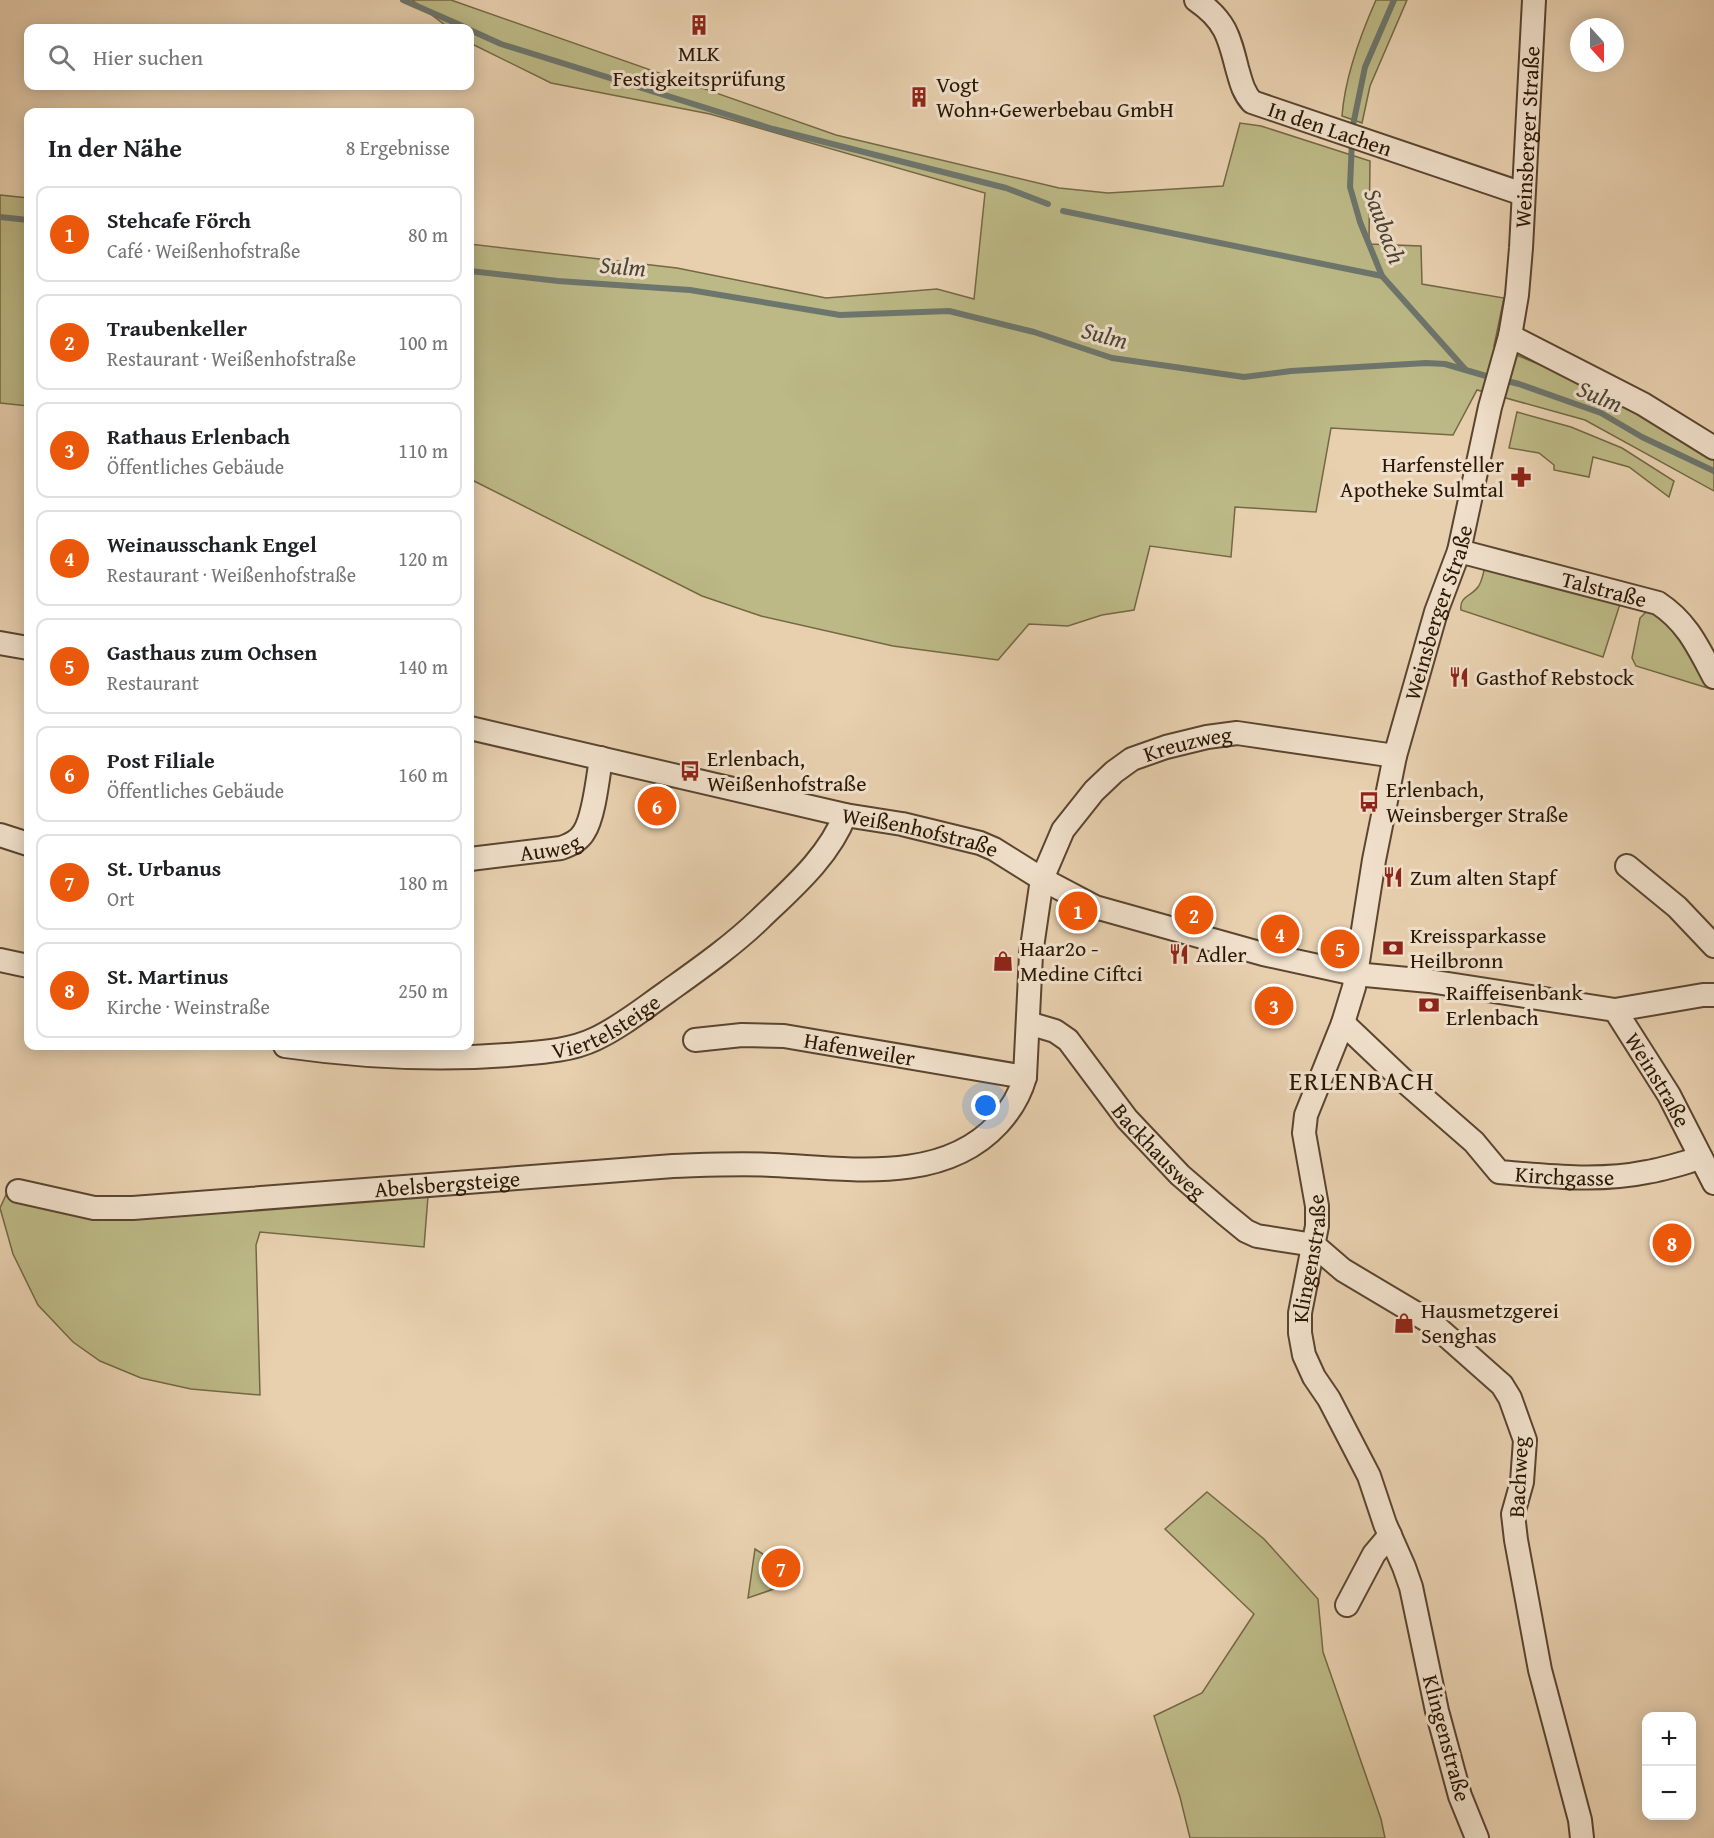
<!DOCTYPE html>
<html lang="de">
<head>
<meta charset="utf-8">
<style>
  body { margin:0; font-family:"Gentium Book Plus",serif; background:#f6f6f6; color:#202124 }
  .controls { position:absolute; right:18px; bottom:18px; display:grid; overflow:hidden; border-radius:12px; box-shadow:0 3px 15px #0003 }
  .controls button { width:54px; height:54px; display:grid; place-items:center; padding:0; border:0; border-bottom:2px solid #e0e0e0; background:#fff; color:#202124; font:30px sans-serif }
  .compass { position:absolute; left:1570px; top:18px; width:54px; height:54px; border-radius:50%; background:#fff; box-shadow:0 3px 15px #0003; rotate:159deg }
  .you { position:absolute; left:986px; top:1106px; width:21px; height:21px; margin:-15px; border:4px solid #fff; border-radius:50%; background:#1a73e8; box-shadow:0 0 0 9px #1a73e833 }
  .badge { display:grid; place-items:center; width:39px; height:39px; border-radius:50%; background:#ea580c; color:#fff; font-size:20px; font-weight:700 }
  .pin { position:absolute; translate:-50% -50%; border:3px solid #fff; box-shadow:0 2px 6px #0006 }
  .list { margin:0; padding:0; list-style:none }
  h2 { display:flex; justify-content:space-between; align-items:center; height:78px; margin:0; padding:0 24px; font-size:26px }
  h2 small { font-size:20px; font-weight:400; color:#757577 }
  .list li { display:grid; grid-template-columns:39px 1fr auto; gap:18px; align-items:center; box-sizing:border-box; height:96px; margin:0 12px 12px; padding:0 12px; border:2px solid #e0e0e0; border-radius:12px }
  .list b { display:block; font-size:22px; white-space:nowrap }
  .list p { margin:0; font-size:20px; white-space:nowrap; color:#757577 }
  .list em { font-size:20px; font-style:normal; color:#757577 }
  .icon { flex:none; width:33px; height:33px; fill:none; stroke:currentColor; stroke-width:2; stroke-linecap:round; stroke-linejoin:round }
  .map { position:relative; flex:none; width:1714px; height:1838px; overflow:hidden }
  .search { position:absolute; background:#fff; box-shadow:0 3px 15px #0003; left:24px; top:24px; width:450px; height:66px; display:flex; align-items:center; gap:15px; box-sizing:border-box; padding:0 21px; border-radius:12px; color:#757577; font-size:22px }
  .panel { position:absolute; background:#fff; box-shadow:0 3px 15px #0003; left:24px; top:108px; width:450px; height:942px; border-radius:12px }
  .map>svg:first-child { display:block }
  .green { fill:#bcb986; stroke:#746845; stroke-width:1.5 }
  .lines { fill:none; stroke-linecap:round; stroke-linejoin:round }
  .stream { stroke:#6d766d; stroke-width:6 }
  .minor-casing { stroke:#5a452f; stroke-width:26 }
  .minor { stroke:#f0e0cb; stroke-width:22 }
  .labels { text-anchor:middle; dominant-baseline:central; stroke-width:6; stroke-linejoin:round; paint-order:stroke }
  .poi-label { font-size:22px; fill:#2b1704; stroke:#f0e0cb; text-anchor:start }
  .street-label { font-size:22px; fill:#2b1704; stroke:#f0e0cb }
  .water-label { font-size:24px; font-style:italic; fill:#4c4639; stroke:#f0e0cb }
  .quarter-label { font-size:26px; letter-spacing:1.5px; fill:#2b1704; stroke:#f0e0cb }
</style>
</head>
<body>
<div class="map">
<svg width="1714" height="1838" viewBox="0 0 1714 1838">
  <rect width="100%" height="100%" fill="#e8d0af"/>
  <filter id="stains"><feTurbulence type="fractalNoise" baseFrequency=".00333" numOctaves="4"/><feColorMatrix values="0 0 0 0 .2 0 0 0 0 .09 0 0 0 0 .02 0 0 0 .5 -.17"/></filter>
  <radialGradient id="worn" r=".72"><stop offset=".6" stop-color="#630" stop-opacity="0"/><stop offset="1" stop-color="#630" stop-opacity=".3"/></radialGradient>
  <g class="green">
    <polygon points="412,0 451,0 836,135 1059,188 1108,193 1223,186 1240,123 1261,126 1370,161 1369,244 1421,246 1422,284 1504,298 1494,346 1592,386 1714,455 1714,491 1585,420 1477,390 1453,435 1331,428 1316,512 1235,507 1231,557 1150,546 1134,610 1102,615 1068,626 1029,624 998,660 893,646 761,616 702,596 470,479 470,244 677,268 826,298 937,289 974,299 985,193 710,114 551,83 470,43 470,28 449,28"/>
    <path d="M1376,0H1407L1370,86L1362,123L1342,116C1345,76 1360,36 1376,0Z"/>
    <polygon points="0,195 28,198 28,406 0,403"/>
    <polygon points="1517,412 1571,427 1622,448 1674,481 1669,497 1629,467 1593,457 1589,477 1554,470 1554,465 1539,453 1509,448"/>
    <path d="M1485,567L1620,604L1603,657L1461,610C1459,596 1472,596 1478,587C1482,582 1483,573 1485,567Z"/>
    <polygon points="1649,609 1688,639 1711,689 1636,666 1632,658 1640,618"/>
    <polygon points="6,1195 71,1213 428,1196 424,1247 260,1232 256,1245 260,1395 191,1389 141,1378 100,1361 73,1342 38,1305 13,1254 0,1208"/>
    <polygon points="1207,1492 1264,1539 1318,1599 1323,1652 1381,1819 1385,1838 1190,1838 1180,1797 1154,1716 1202,1693 1254,1614 1165,1529"/>
    <polygon points="755,1549 791,1572 793,1578 788,1584 748,1598"/>
  </g>
  <g class="lines">
    <g class="stream">
      <polyline points="403,0 467,28"/>
      <polyline points="470,30 501,44 773,129 1006,188 1048,204"/>
      <polyline points="1352,130 1365,67 1394,0"/>
      <polyline points="1352,140 1350,187 1360,222 1382,276 1465,369"/>
      <polyline points="1063,211 1382,276"/>
      <polyline points="0,217 28,220"/>
      <polyline points="470,271 558,281 690,290 840,315 949,311 1034,332 1112,358 1244,377 1291,371 1426,363 1445,364 1493,378"/>
      <polyline points="1503,380 1519,384 1601,413 1642,437 1714,471"/>
    </g>
    <g class="minor-casing">
      <g id="minor">
        <path id="s1" d="M1196,0C1225,20 1229,36 1237,68C1241,82 1243,92 1252,102L1523,194"/>
        <polyline points="1510,336 1643,404 1714,448"/>
        <path id="s2" d="M1459,551L1658,603C1687,622 1698,647 1714,677"/>
        <polyline points="0,643 28,648"/>
        <path id="s3" d="M470,728L845,815L902,824L980,843L994,849L1042,879L1095,907L1263,954L1355,974L1429,981L1615,1010L1703,995H1714"/>
        <polyline points="0,835 28,844"/>
        <path id="s4" d="M470,859L561,848C570,845 579,841 584,832C594,817 598,777 601,758"/>
        <polyline points="1627,866 1677,907 1714,946"/>
        <polyline points="0,960 28,966"/>
        <path id="s5" d="M1615,1010L1669,1095L1714,1183"/>
        <path id="s6" d="M1028,1023L1055,1031L1068,1040L1127,1119L1180,1175L1224,1213L1246,1231L1257,1236L1314,1245L1343,1270L1432,1323L1502,1385L1510,1398L1525,1440L1522,1482L1513,1514L1516,1540L1540,1670L1580,1820L1582,1838"/>
        <path id="s7" d="M1343,1023L1403,1080L1474,1142L1499,1172C1547,1176 1599,1182 1647,1172C1665,1169 1683,1163 1701,1158"/>
        <path id="s8" d="M695,1040L742,1035L784,1036L1025,1077"/>
        <path id="s9" d="M285,1046C362,1057 443,1061 520,1054C545,1052 572,1050 595,1039C621,1027 644,1008 667,992C699,969 732,946 760,919C791,889 829,857 845,815"/>
        <path id="s10" d="M18,1191L94,1208H133L673,1166C706,1165 740,1163 773,1165C847,1168 942,1185 998,1124C1011,1110 1020,1095 1025,1077L1031,954L1042,879L1063,830L1094,791L1114,772L1132,759L1166,747L1207,737L1237,733L1395,756"/>
        <polyline points="1347,1605 1374,1554 1390,1535"/>
        <path id="s11" d="M1477,1838L1460,1796L1437,1711L1411,1587L1404,1567L1385,1524L1369,1476L1329,1399L1314,1377L1304,1355L1300,1333V1313L1317,1226V1206L1304,1133L1306,1115L1343,1023L1354,987L1374,860L1395,756L1436,612L1459,551L1490,407L1510,336L1517,295L1521,248L1534,0"/>
      </g>
    </g>
    <use href="#minor" class="minor"/>
  </g>
  <defs>
    <g id="building-bare" transform="scale(1.62)"><path d="M-4-6H4V6H1V3H-1V6H-4ZM-2.5-4.3h1.7v1.8h-1.7ZM.8-4.3h1.7v1.8H.8ZM-2.5-1h1.7V.8h-1.7ZM.8-1h1.7V.8H.8Z" fill="#8f2418" stroke="#f0e0cb" stroke-width="2.5" paint-order="stroke"/></g>
    <g id="pharmacy-bare" transform="scale(1.62)"><path d="M-2-6h4v4h4v4h-4v4h-4v-4h-4v-4h4Z" fill="#8f2418" stroke="#f0e0cb" stroke-width="2.5" paint-order="stroke"/></g>
    <g id="restaurant-bare" transform="scale(1.62)"><path d="M-5-6h1v4h1v-4h1v4h1v-4h1v5L-1.5 .5V6h-2V.5L-5-1ZM5-6V6H3V1.5H1.5Q1.5-4 5-6Z" fill="#8f2418" stroke="#f0e0cb" stroke-width="2.5" paint-order="stroke"/></g>
    <g id="bus-bare" transform="scale(1.62)"><path d="M-5-6H5V4H4V6H2V4H-2V6H-4V4H-5ZM-3.5-4V0h7V-4ZM-3.5 1.2v1.5H-2V1.2ZM2 1.2v1.5H3.5V1.2Z" fill="#8f2418" stroke="#f0e0cb" stroke-width="2.5" paint-order="stroke"/></g>
    <g id="bank-bare" transform="scale(1.62)"><path d="M-6-4H6V4H-6ZM0-2.3a2.3 2.3 0 1 0 0 4.6a2.3 2.3 0 1 0 0-4.6Z" fill="#8f2418" stroke="#f0e0cb" stroke-width="2.5" paint-order="stroke"/></g>
    <g id="shop-bare" transform="scale(1.62)"><path d="M-5-2.5h2.3a2.7 3.5 0 0 1 5.4 0H5L5.5 6h-11ZM-1.5-2.5h3a1.5 2.3 0 0 0-3 0Z" fill="#8f2418" stroke="#f0e0cb" stroke-width="2.5" paint-order="stroke"/></g>
  </defs>
  <g fill-rule="evenodd">
    <use href="#building-bare" x="699" y="25"/>
    <use href="#building-bare" x="919" y="97"/>
    <use href="#pharmacy-bare" x="1521" y="477"/>
    <use href="#restaurant-bare" x="1459" y="677"/>
    <use href="#bus-bare" x="690" y="771"/>
    <use href="#bus-bare" x="1369" y="802"/>
    <use href="#restaurant-bare" x="1393" y="877"/>
    <use href="#bank-bare" x="1393" y="948"/>
    <use href="#restaurant-bare" x="1179" y="954"/>
    <use href="#shop-bare" x="1003" y="961"/>
    <use href="#bank-bare" x="1429" y="1005"/>
    <use href="#shop-bare" x="1404" y="1323"/>
  </g>
  <g class="labels">
    <g class="poi-label">
      <text x="699" y="53" text-anchor="middle">MLK<tspan x="699" dy="25">Festigkeitsprüfung</tspan></text>
      <text x="936" y="84">Vogt<tspan x="936" dy="25">Wohn+Gewerbebau GmbH</tspan></text>
      <text x="1504" y="464" text-anchor="end">Harfensteller<tspan x="1504" dy="25">Apotheke Sulmtal</tspan></text>
      <text x="1476" y="677">Gasthof Rebstock</text>
      <text x="707" y="758">Erlenbach,<tspan x="707" dy="25">Weißenhofstraße</tspan></text>
      <text x="1386" y="789">Erlenbach,<tspan x="1386" dy="25">Weinsberger Straße</tspan></text>
      <text x="1410" y="877">Zum alten Stapf</text>
      <text x="1410" y="935">Kreissparkasse<tspan x="1410" dy="25">Heilbronn</tspan></text>
      <text x="1020" y="948">Haar2o -<tspan x="1020" dy="25">Medine Ciftci</tspan></text>
      <text x="1196" y="954">Adler</text>
      <text x="1446" y="992">Raiffeisenbank<tspan x="1446" dy="25">Erlenbach</tspan></text>
      <text x="1421" y="1310">Hausmetzgerei<tspan x="1421" dy="25">Senghas</tspan></text>
    </g>
    <g class="street-label">
      <text stroke="none"><textPath href="#s1" startOffset="202">In den Lachen</textPath></text>
      <text stroke="none"><textPath href="#s11" startOffset="1767">Weinsberger Straße</textPath></text>
      <text stroke="none"><textPath href="#s2" startOffset="150">Talstraße</textPath></text>
      <text stroke="none"><textPath href="#s11" startOffset="1281">Weinsberger Straße</textPath></text>
      <text stroke="none"><textPath href="#s10" startOffset="1460">Kreuzweg</textPath></text>
      <text stroke="none"><textPath href="#s3" startOffset="462">Weißenhofstraße</textPath></text>
      <text stroke="none"><textPath href="#s4" startOffset="81">Auweg</textPath></text>
      <text stroke="none"><textPath href="#s9" startOffset="327">Viertelsteige</textPath></text>
      <text stroke="none"><textPath href="#s8" startOffset="166">Hafenweiler</textPath></text>
      <text stroke="none"><textPath href="#s5" startOffset="82">Weinstraße</textPath></text>
      <text stroke="none"><textPath href="#s6" startOffset="188">Backhausweg</textPath></text>
      <text stroke="none"><textPath href="#s7" startOffset="282">Kirchgasse</textPath></text>
      <text stroke="none"><textPath href="#s10" startOffset="432">Abelsbergsteige</textPath></text>
      <text stroke="none"><textPath href="#s11" startOffset="614">Klingenstraße</textPath></text>
      <text transform="translate(1518 1477) rotate(-87)">Bachweg</text>
      <text transform="translate(1447 1738) rotate(75)">Klingenstraße</text>
    </g>
    <g class="water-label">
      <text transform="translate(1385 226) rotate(70)">Saubach</text>
      <text transform="translate(623 266) rotate(5)">Sulm</text>
      <text transform="translate(1105 335) rotate(15)">Sulm</text>
      <text transform="translate(1600 396) rotate(23)">Sulm</text>
    </g>
    <g class="quarter-label">
      <text x="1362" y="1080">ERLENBACH</text>
    </g>
  </g>
  <rect width="100%" height="100%" filter="url(#stains)"/>
  <rect width="100%" height="100%" fill="url(#worn)"/>
</svg>
<div class="controls">
<button>+</button>
<button>−</button>
</div>
<svg class="compass" viewBox="-18 -18 36 36"><path d="M0-13l5 13h-10z" fill="#e53935"/><path d="M0 13l5-13h-10z" fill="#757577"/></svg>
<div class="you"></div>
<div class="pin badge" style="left:1078px;top:911px">1</div>
<div class="pin badge" style="left:1194px;top:915px">2</div>
<div class="pin badge" style="left:1274px;top:1006px">3</div>
<div class="pin badge" style="left:1280px;top:934px">4</div>
<div class="pin badge" style="left:1340px;top:949px">5</div>
<div class="pin badge" style="left:657px;top:806px">6</div>
<div class="pin badge" style="left:781px;top:1568px">7</div>
<div class="pin badge" style="left:1672px;top:1243px">8</div>
<div class="search"><svg class="icon" aria-label="search" viewBox="0 0 24 24"><circle cx="10" cy="10" r="6"/><path d="M15 15l6 6"/></svg>Hier suchen</div>
<section class="panel">
<h2>In der Nähe<small>8 Ergebnisse</small></h2>
<ul class="list">
<li><span class="badge">1</span><div><b>Stehcafe Förch</b><p>Café · Weißenhofstraße</p></div><em>80 m</em></li>
<li><span class="badge">2</span><div><b>Traubenkeller</b><p>Restaurant · Weißenhofstraße</p></div><em>100 m</em></li>
<li><span class="badge">3</span><div><b>Rathaus Erlenbach</b><p>Öffentliches Gebäude</p></div><em>110 m</em></li>
<li><span class="badge">4</span><div><b>Weinausschank Engel</b><p>Restaurant · Weißenhofstraße</p></div><em>120 m</em></li>
<li><span class="badge">5</span><div><b>Gasthaus zum Ochsen</b><p>Restaurant</p></div><em>140 m</em></li>
<li><span class="badge">6</span><div><b>Post Filiale</b><p>Öffentliches Gebäude</p></div><em>160 m</em></li>
<li><span class="badge">7</span><div><b>St. Urbanus</b><p>Ort</p></div><em>180 m</em></li>
<li><span class="badge">8</span><div><b>St. Martinus</b><p>Kirche · Weinstraße</p></div><em>250 m</em></li>
</ul>
</section>
</div>
</body>
</html>
